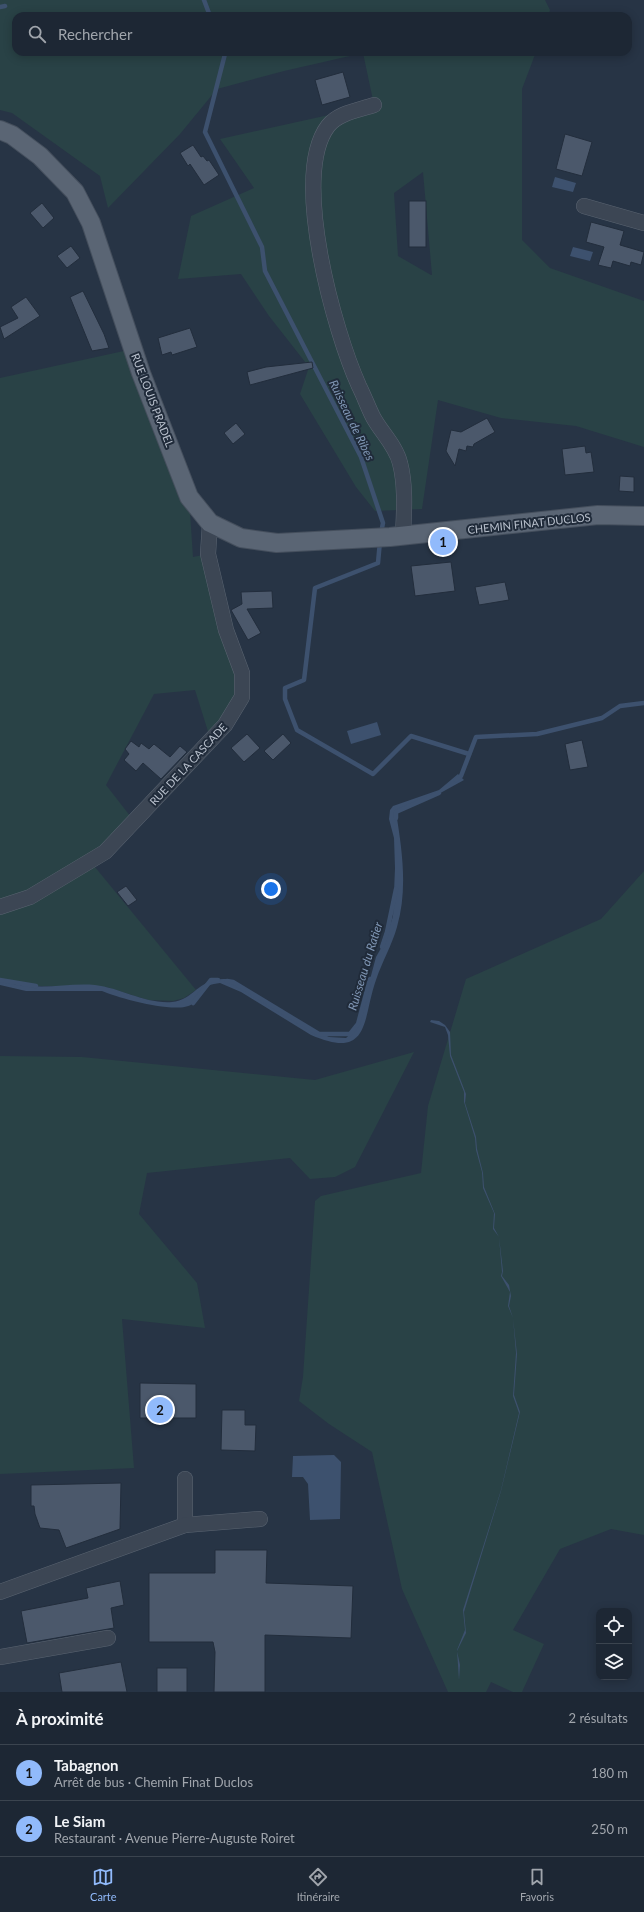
<!DOCTYPE html>
<html lang="fr">
<head>
<meta charset="utf-8">
<style>
  body { margin:0; font-family:Lato,sans-serif; background:#252f3c; color:#f1f3f6 }
  .controls { position:absolute; right:12px; bottom:12px; display:grid; overflow:hidden; border-radius:8px; box-shadow:0 2px 10px #0003 }
  .controls button { width:36px; height:36px; display:grid; place-items:center; padding:0; border:0; border-bottom:1px solid #3b444f; background:#1d2734; color:#f1f3f6; font:20px sans-serif }
  .you { position:absolute; left:271px; top:889px; width:14px; height:14px; margin:-10px; border:3px solid #fff; border-radius:50%; background:#1a73e8; box-shadow:0 0 0 6px #1a73e833 }
  .badge { display:grid; place-items:center; width:26px; height:26px; border-radius:50%; background:#91bafb; color:#111; font-size:13px; font-weight:700 }
  .pin { position:absolute; translate:-50% -50%; border:2px solid #fff; box-shadow:0 1px 4px #0006 }
  .list { margin:0; padding:0; list-style:none }
  h2 { display:flex; justify-content:space-between; align-items:center; height:52px; margin:0; padding:0 16px; font-size:17px }
  h2 small { font-size:13px; font-weight:400; color:#a0a5ac }
  .list li { display:grid; grid-template-columns:26px 1fr auto; gap:12px; align-items:center; box-sizing:border-box; height:56px; padding:0 16px; border-top:1px solid #3b444f }
  .list b { display:block; font-size:15px; white-space:nowrap }
  .list p { margin:0; font-size:13px; white-space:nowrap; color:#a0a5ac }
  .list em { font-size:13px; font-style:normal; color:#a0a5ac }
  .icon { flex:none; width:22px; height:22px; fill:none; stroke:currentColor; stroke-width:2; stroke-linecap:round; stroke-linejoin:round }
  .map { position:relative; flex:none; width:644px; height:1692px; overflow:hidden }
  .search { position:absolute; background:#1d2734; box-shadow:0 2px 10px #0003; left:12px; right:12px; top:12px; height:44px; display:flex; align-items:center; gap:10px; box-sizing:border-box; padding:0 14px; border-radius:12px; color:#a0a5ac; font-size:15px }
  .sheet { height:164px; background:#1d2734 }
  nav { display:flex; justify-content:space-around; align-items:center; box-sizing:border-box; height:56px; border-top:1px solid #3b444f; background:#1d2734; font-size:11px; color:#a0a5ac }
  nav a { display:grid; justify-items:center; gap:2px }
  nav .on { color:#91bafb }
  .map>svg:first-child { display:block }
  .green { fill:#294246; fill-rule:evenodd }
  .water { fill:#3d516e }
  .lines { fill:none; stroke-linecap:round; stroke-linejoin:round }
  .stream { stroke:#3d516e; stroke-width:4.5 }
  .building { fill:#4b586b; stroke:#222d3c }
  .minor-casing { stroke:#5a6471; stroke-width:16 }
  .major-casing { stroke:#454f5d; stroke-width:20 }
  .minor { stroke:#3c4654; stroke-width:15 }
  .major { stroke:#5a6574; stroke-width:18 }
  .labels { text-anchor:middle; dominant-baseline:central; stroke-width:4; stroke-linejoin:round; paint-order:stroke }
  .street-label { font-size:11px; fill:#b9c1cd; stroke:#202b3a }
  .water-label { font-size:12px; font-style:italic; fill:#8097b5; stroke:#202b3a }
</style>
</head>
<body>
<div class="map">
<svg width="644" height="1692" viewBox="0 0 644 1692">
  <rect width="100%" height="100%" fill="#273445"/>
  <g class="green">
    <path d="M0,0H545L550,10L548,16H16V52H536L522,89V240L550,268L644,301V447L576,426L501,418L438,400L422,509L375,511L356,487L300,394L309,367L269,316L241,274L178,279L191,216L254,188L220,139L374,105L363,53L284,71L217,89L180,134L108,208L100,176L12,113L0,110ZM423,172L432,275H431L398,256L394,193Z"/>
    <polygon points="133,349 189,497 193,557 208,554 242,697 211,741 195,690 154,694 106,785 134,821 90,861 196,990 184,998 173,1001 148,1000 106,987 37,986 0,979 0,378"/>
    <polygon points="644,871 644,1535 611,1529 560,1549 513,1630 544,1644 522,1692 513,1692 491,1682 486,1692 448,1692 402,1589 372,1452 329,1424 299,1401 303,1377 315,1201 321,1196 421,1173 428,1106 466,979 601,919"/>
    <polygon points="414,1052 355,1167 335,1177 310,1179 290,1158 147,1173 139,1214 197,1283 205,1328 122,1319 134,1468 0,1474 0,1056 82,1057 315,1080"/>
  </g>
  <g class="water">
    <polygon points="555,177 576,183 573,192 552,187"/>
    <polygon points="573,247 593,252 590,261 570,256"/>
    <polygon points="377,722 381,735 351,744 347,731"/>
    <path d="M458,774L464,780L435,796L396,812C402,850 408,889 397,927C392,945 382,962 376,980C362,1019 371,1061 311,1035L241,992L220,983C212,984 203,986 199,993C196,997 195,1001 192,1004C178,1015 118,998 102,991H26L0,985V981C10,983 20,986 30,986C52,988 73,983 95,985C121,988 145,1004 172,1002C194,1000 199,977 227,979L316,1031L329,1037L346,1038L357,1028L376,957L385,941L393,916L395,868L394,838L389,819L390,810L393,806L439,790Z"/>
    <polygon points="431,1020 439,1021 445,1025 450,1032 451,1055 466,1094 465,1103 476,1137 477,1149 483,1173 484,1187 495,1214 494,1228 499,1237 503,1271 502,1276 509,1285 511,1296 509,1306 513,1318 517,1354 514,1395 520,1412 501,1491 464,1612 466,1633 457,1651 460,1665 459,1680 457,1650 465,1630 463,1610 501,1490 519,1413 513,1396 516,1353 513,1318 508,1306 510,1292 501,1276 502,1272 499,1237 493,1229 494,1213 483,1188 482,1172 476,1150 475,1138 464,1102 464,1092 450,1056 448,1035 445,1027 430,1022"/>
    <polygon points="334,1455 341,1462 340,1519 310,1520 308,1484 303,1477 292,1477 293,1456"/>
  </g>
  <g class="lines">
    <g class="stream">
      <polyline points="204,0 210,16"/>
      <polyline points="0,7 5,6"/>
      <polyline points="224,52 225,54 205,132 262,247 265,271 361,457 383,523 381,533"/>
      <polyline points="380,541 378,563 315,588 304,680 285,688 285,699 297,730 373,774 411,736 469,754"/>
      <polyline points="456,780 461,776 476,737 537,734 602,718 620,706 644,703"/>
      <polyline points="396,818 396,812 439,793"/>
      <polyline points="382,947 387,932 396,889"/>
      <polyline points="0,980 36,986"/>
      <polyline points="227,981 233,982 319,1034 350,1034 358,1024 370,979"/>
      <polyline points="193,1003 211,980 218,980"/>
    </g>
  </g>
  <g class="building">
    <polygon points="343,72 350,97 322,105 315,80"/>
    <polygon points="565,134 592,142 582,176 556,169"/>
    <polygon points="193,145 201,157 203,156 207,161 209,160 219,175 204,185 190,164 188,166 180,153"/>
    <rect x="409" y="201" width="17" height="46"/>
    <polygon points="42,203 54,218 43,228 30,213"/>
    <polygon points="591,222 624,231 620,245 644,252 641,265 631,262 630,266 613,261 611,268 598,265 604,247 586,242"/>
    <polygon points="71,246 80,258 67,268 57,256"/>
    <polygon points="83,291 104,334 109,348 92,351 70,297"/>
    <polygon points="26,297 40,316 4,339 0,327 18,318 11,307"/>
    <polygon points="190,328 197,347 172,355 171,352 162,355 158,338"/>
    <polygon points="312,362 313,368 250,385 247,372 266,367"/>
    <polygon points="487,418 495,432 474,444 473,447 467,446 466,451 459,449 455,466 446,451 451,430 461,432"/>
    <polygon points="236,423 245,434 233,444 224,433"/>
    <polygon points="585,446 586,453 591,452 594,472 565,475 562,449"/>
    <polygon points="620,476 634,477 634,492 619,491"/>
    <polygon points="451,562 455,591 415,596 411,566"/>
    <polygon points="505,582 509,600 479,605 475,587"/>
    <polygon points="272,591 273,608 247,609 261,633 248,640 231,610 242,604 241,592"/>
    <polygon points="247,734 260,748 244,762 231,748"/>
    <polygon points="283,734 291,743 273,760 264,751"/>
    <polygon points="582,740 588,767 570,770 565,744"/>
    <polygon points="131,741 139,747 141,743 149,749 154,744 170,757 180,746 187,752 161,779 143,763 136,771 124,760 129,754 125,749"/>
    <polygon points="126,886 137,900 128,906 117,892"/>
    <polygon points="140,1383 196,1384 196,1418 140,1418"/>
    <polygon points="222,1410 245,1410 245,1425 256,1425 255,1451 221,1450"/>
    <polygon points="121,1483 120,1529 66,1548 59,1530 40,1528 35,1514 34,1506 31,1506 31,1485"/>
    <polygon points="215,1550 267,1550 266,1583 353,1586 351,1638 265,1635 265,1692 214,1692 215,1652 213,1642 149,1642 149,1573 215,1573"/>
    <polygon points="120,1581 124,1605 111,1608 114,1628 27,1643 21,1611 88,1598 86,1588"/>
    <polygon points="121,1662 127,1692 62,1692 59,1673"/>
    <rect x="157" y="1668" width="30" height="24"/>
  </g>
  <g class="lines">
    <g class="minor-casing">
      <g id="minor">
        <path d="M374,105C359,110 338,113 328,126C290,176 335,333 359,386C364,396 368,407 373,417C381,432 396,446 400,463C406,486 404,513 403,536"/>
        <polyline points="584,206 644,223"/>
        <polyline points="0,907 30,897 105,852 225,725 242,697 242,673 226,630 208,554 210,523"/>
        <polyline points="185,1525 185,1479"/>
        <polyline points="0,1592 185,1525 260,1519"/>
        <polyline points="0,1657 108,1638"/>
      </g>
    </g>
    <g class="major-casing">
      <polyline id="major" points="0,130 12,135 40,156 75,192 91,223 141,373 189,497 210,523 241,538 277,543 390,537 598,515 644,516"/>
    </g>
    <use href="#minor" class="minor"/>
    <use href="#major" class="major"/>
  </g>
  <g class="labels">
    <g class="street-label">
      <text transform="translate(153 400) rotate(69)">RUE LOUIS PRADEL</text>
      <text transform="translate(529 523) rotate(-6)">CHEMIN FINAT DUCLOS</text>
      <text transform="translate(188 764) rotate(-47)">RUE DE LA CASCADE</text>
    </g>
    <g class="water-label">
      <text transform="translate(352 420) rotate(64)">Ruisseau de Ribes</text>
      <text transform="translate(365 966) rotate(-73)">Ruisseau du Ratier</text>
    </g>
  </g>
</svg>
<div class="controls">
<button><svg class="icon" aria-label="locate" viewBox="0 0 24 24"><circle cx="12" cy="12" r="6"/><path d="M12 2v4M12 18v4M2 12h4M18 12h4"/></svg></button>
<button><svg class="icon" aria-label="layers" viewBox="0 0 24 24"><path d="M12 4l9 5-9 5-9-5zM3 14l9 5 9-5"/></svg></button>
</div>
<div class="you"></div>
<div class="pin badge" style="left:443px;top:542px">1</div>
<div class="pin badge" style="left:160px;top:1410px">2</div>
<div class="search"><svg class="icon" aria-label="search" viewBox="0 0 24 24"><circle cx="10" cy="10" r="6"/><path d="M15 15l6 6"/></svg>Rechercher</div>
</div>
<section class="sheet">
<h2>À proximité<small>2 résultats</small></h2>
<ul class="list">
<li><span class="badge">1</span><div><b>Tabagnon</b><p>Arrêt de bus · Chemin Finat Duclos</p></div><em>180 m</em></li>
<li><span class="badge">2</span><div><b>Le Siam</b><p>Restaurant · Avenue Pierre-Auguste Roiret</p></div><em>250 m</em></li>
</ul>
</section>
<nav>
<a class="on"><svg class="icon" aria-label="map" viewBox="0 0 24 24"><path d="M3 6l6-2 6 2 6-2v14l-6 2-6-2-6 2zM9 4v14M15 6v14"/></svg>Carte</a>
<a><svg class="icon" aria-label="directions" viewBox="0 0 24 24"><path d="M12 3l9 9-9 9-9-9zM9 14v-3h6M13 9l2 2-2 2"/></svg>Itinéraire</a>
<a><svg class="icon" aria-label="saved" viewBox="0 0 24 24"><path d="M7 4h10v16l-5-4-5 4z"/></svg>Favoris</a>
</nav>
</body>
</html>
